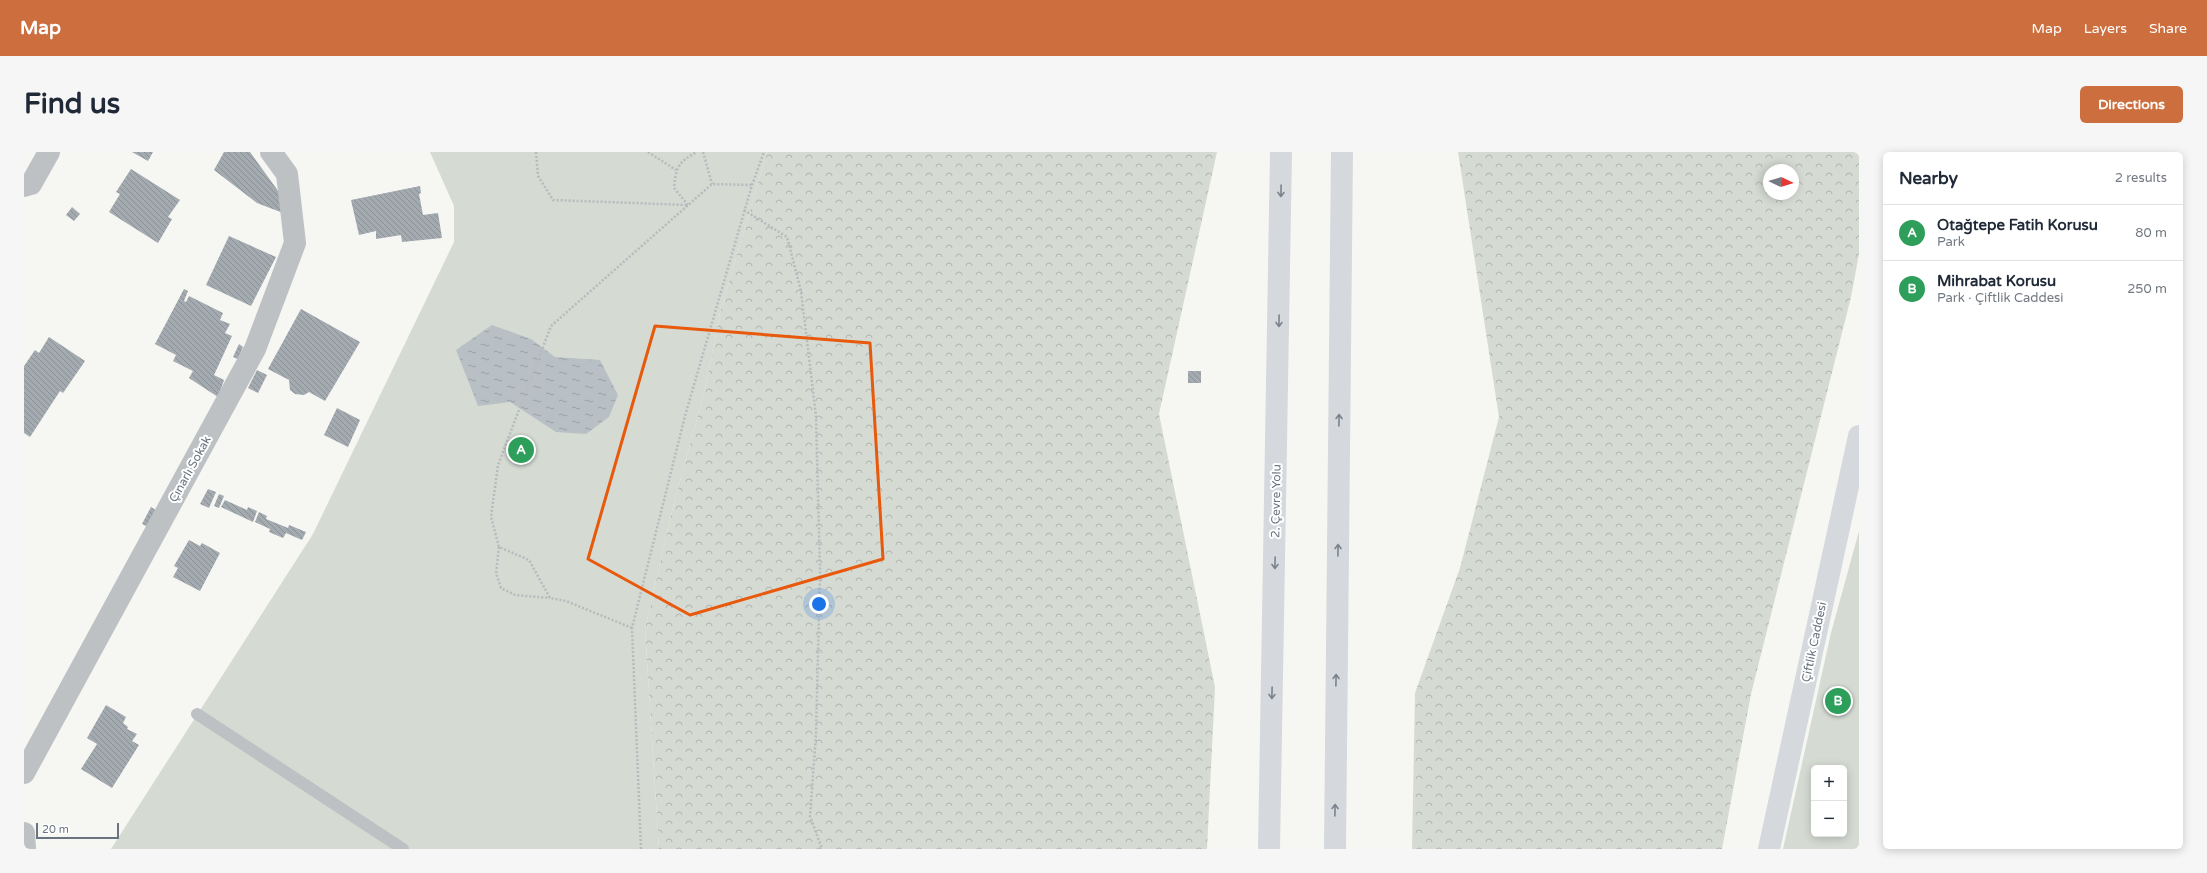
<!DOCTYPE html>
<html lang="en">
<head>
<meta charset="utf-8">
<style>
  body { margin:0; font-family:"Varela Round",sans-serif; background:#f6f6f7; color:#1f2937 }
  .controls { position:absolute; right:12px; bottom:12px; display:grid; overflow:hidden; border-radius:6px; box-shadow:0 2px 10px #0003 }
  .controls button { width:36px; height:36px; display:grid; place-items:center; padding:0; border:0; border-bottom:1px solid #e0e1e3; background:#fff; color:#1f2937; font:20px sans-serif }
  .compass { position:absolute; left:1739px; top:12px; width:36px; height:36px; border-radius:50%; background:#fff; box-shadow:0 2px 10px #0003; rotate:94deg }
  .scale { position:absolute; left:12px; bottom:10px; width:83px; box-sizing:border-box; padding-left:4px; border:2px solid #697480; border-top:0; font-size:11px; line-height:14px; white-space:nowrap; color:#697480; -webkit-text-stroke:3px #fff; paint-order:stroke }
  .you { position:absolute; left:795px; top:452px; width:14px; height:14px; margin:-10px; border:3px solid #fff; border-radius:50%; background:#1a73e8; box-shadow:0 0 0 6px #1a73e833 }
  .badge { display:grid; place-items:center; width:26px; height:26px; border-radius:50%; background:#cc6e3e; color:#fff; font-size:13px; font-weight:700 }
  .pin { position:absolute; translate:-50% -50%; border:2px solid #fff; box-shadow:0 1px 4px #0006 }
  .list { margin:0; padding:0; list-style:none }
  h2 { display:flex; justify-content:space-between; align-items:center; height:52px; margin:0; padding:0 16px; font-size:17px }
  h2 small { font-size:13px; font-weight:400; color:#747a83 }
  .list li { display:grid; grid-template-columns:26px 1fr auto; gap:12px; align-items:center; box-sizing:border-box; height:56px; padding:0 16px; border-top:1px solid #e0e1e3 }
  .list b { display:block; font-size:15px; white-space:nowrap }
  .list p { margin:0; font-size:13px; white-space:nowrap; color:#747a83 }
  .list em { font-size:13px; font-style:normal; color:#747a83 }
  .map { position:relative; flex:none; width:1835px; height:697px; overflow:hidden; border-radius:6px }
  header { display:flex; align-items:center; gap:24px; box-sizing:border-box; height:56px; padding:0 20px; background:#cc6e3e; color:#fff }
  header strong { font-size:19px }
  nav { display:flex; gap:22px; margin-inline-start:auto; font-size:14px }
  .intro { display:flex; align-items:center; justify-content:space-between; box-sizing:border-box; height:96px; padding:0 24px }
  h1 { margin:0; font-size:28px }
  .button { padding:10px 18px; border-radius:6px; background:#cc6e3e; color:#fff; font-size:14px; font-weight:700 }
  main { display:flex; gap:24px; padding:0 24px }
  aside { flex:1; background:#fff; border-radius:6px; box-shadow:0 2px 10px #0003 }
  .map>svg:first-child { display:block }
  .green { fill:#d5dad3; fill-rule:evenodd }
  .forest { fill:url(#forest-crowns); fill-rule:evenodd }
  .water { fill:url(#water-ripples) }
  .building { fill:url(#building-back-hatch) }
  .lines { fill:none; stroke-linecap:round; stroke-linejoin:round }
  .path { stroke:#b8babd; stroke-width:2.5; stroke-dasharray:2 2; stroke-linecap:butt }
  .lane { stroke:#bec1c4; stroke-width:12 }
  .street { stroke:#bec1c4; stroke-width:22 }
  .secondary { stroke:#d5d8dc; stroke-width:22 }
  .highway { stroke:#d5d8dc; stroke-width:22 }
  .oneway { stroke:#79838e }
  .marked { fill:none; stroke:#e8590c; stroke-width:3; stroke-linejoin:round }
  .labels { text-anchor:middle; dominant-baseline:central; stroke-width:4; stroke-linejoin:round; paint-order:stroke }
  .street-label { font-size:12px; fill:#697480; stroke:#fff }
</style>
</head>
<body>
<header>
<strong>Map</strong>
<nav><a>Map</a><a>Layers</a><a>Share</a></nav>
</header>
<div class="intro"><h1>Find us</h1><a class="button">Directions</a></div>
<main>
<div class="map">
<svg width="1835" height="697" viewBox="0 0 1835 697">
  <defs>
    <pattern id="forest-crowns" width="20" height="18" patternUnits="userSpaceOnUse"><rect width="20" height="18" fill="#d5dad3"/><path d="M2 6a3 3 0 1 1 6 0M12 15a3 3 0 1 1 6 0" fill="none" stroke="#b1b5b0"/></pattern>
    <pattern id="water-ripples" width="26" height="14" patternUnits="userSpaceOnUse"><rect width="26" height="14" fill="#b8c0c5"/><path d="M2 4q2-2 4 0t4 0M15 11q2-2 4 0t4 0" fill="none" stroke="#9aa1a5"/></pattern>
    <pattern id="building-back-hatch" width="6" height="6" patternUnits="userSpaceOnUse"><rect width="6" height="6" fill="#a4abb0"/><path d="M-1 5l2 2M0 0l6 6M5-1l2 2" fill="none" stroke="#8a9094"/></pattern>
  </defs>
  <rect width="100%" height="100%" fill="#f6f6f3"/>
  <g class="green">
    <polygon points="406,0 743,0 696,161 681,237 648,359 621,477 635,697 87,697 289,382 430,90 430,54"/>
    <path d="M1835,379V697H1759L1807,481ZM1790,616H1820V682H1790Z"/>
  </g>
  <g class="forest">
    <polygon points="743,0 1193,0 1135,262 1191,535 1183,697 635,697 621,477 648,359 681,237 696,161"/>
    <path d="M1434,0H1835V102L1827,145L1727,542L1698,697H1388L1391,541L1436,416L1475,265ZM1745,18H1769V42H1745Z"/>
  </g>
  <polygon class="water" points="468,173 507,187 531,205 576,208 594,243 585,265 562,282 532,280 486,250 454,254 432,198"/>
  <g class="building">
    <polygon points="108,0 129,0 124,9"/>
    <polygon points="200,0 226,0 257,43 259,61 233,51 190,18"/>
    <polygon points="107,17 156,48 144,65 148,67 134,91 85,60 96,42 92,40"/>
    <polygon points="396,34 397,41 395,42 399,63 414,61 418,86 378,90 377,83 352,87 352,79 335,83 327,48"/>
    <polygon points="48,55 56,62 50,69 42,63"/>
    <polygon points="205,84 252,105 227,154 182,133"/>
    <polygon points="160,137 164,139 160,149 162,150 165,144 199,161 196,168 206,172 201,181 208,184 190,223 200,228 194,245 165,226 169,219 149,209 152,203 131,192"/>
    <polygon points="277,157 336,190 301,249 285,240 280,243 271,242 266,238 265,228 244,217"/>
    <polygon points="25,185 61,209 39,241 36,239 6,285 0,281 0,214 11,198 15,201"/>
    <polygon points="215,192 219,195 214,207 209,205"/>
    <polygon points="233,218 243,223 234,241 224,236"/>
    <rect x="1164" y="219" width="13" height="12"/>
    <polygon points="313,256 336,268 324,295 300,283"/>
    <polygon points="184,337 192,340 185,356 176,352"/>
    <polygon points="195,342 200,344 195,356 190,354"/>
    <polygon points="201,348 223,358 224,355 233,359 229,370 197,355"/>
    <polygon points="127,355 136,361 127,376 118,372"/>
    <polygon points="235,360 243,364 242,367 264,376 265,373 282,380 278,388 262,381 259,386 245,380 246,377 231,370"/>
    <polygon points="165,388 176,394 178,391 196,401 176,439 149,425 154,416 150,414"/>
    <polygon points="82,553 102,565 99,571 104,575 103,577 113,582 108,589 115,593 88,636 57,617 73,592 63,586"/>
  </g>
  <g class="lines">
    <g class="path">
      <polyline points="512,0 514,24 529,48 663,53"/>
      <polyline points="624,0 652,18"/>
      <polyline points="679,0 688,32"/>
      <path d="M664,53L650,36C652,15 654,10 673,0"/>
      <polyline points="720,58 763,85 777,139 792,264 796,420 792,583 786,664 798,697"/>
      <polyline points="475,395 472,421 477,436 491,443 526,446"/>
      <polyline points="608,476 542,449 526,446 505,408 475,395 467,365 474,313 527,174 688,32 728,33"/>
      <polyline points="617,697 608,476 661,264 728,33 740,0"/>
    </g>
    <polyline class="lane" points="173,562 379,697"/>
    <g class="street">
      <polyline points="0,34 7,32 25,0"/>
      <polyline points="0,621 231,197 271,91 263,22 247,0"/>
      <polyline points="0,681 1,697"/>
    </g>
    <polyline class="secondary" points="1745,697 1835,284"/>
    <g class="highway">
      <polyline points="1245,697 1257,0"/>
      <polyline points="1311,697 1318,0"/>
    </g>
  </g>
  <defs><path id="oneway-shaft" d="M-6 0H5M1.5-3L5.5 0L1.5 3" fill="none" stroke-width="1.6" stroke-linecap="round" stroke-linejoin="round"/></defs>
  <g class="oneway">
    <use href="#oneway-shaft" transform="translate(1257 39) rotate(91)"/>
    <use href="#oneway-shaft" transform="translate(1255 169) rotate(91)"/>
    <use href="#oneway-shaft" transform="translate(1315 268) rotate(-89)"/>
    <use href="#oneway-shaft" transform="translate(1314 398) rotate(-89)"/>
    <use href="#oneway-shaft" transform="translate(1251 411) rotate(91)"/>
    <use href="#oneway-shaft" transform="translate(1312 528) rotate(-89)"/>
    <use href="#oneway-shaft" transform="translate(1248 541) rotate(91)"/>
    <use href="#oneway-shaft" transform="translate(1311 658) rotate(-89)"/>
  </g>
  <path class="marked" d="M631,174L846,191L859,407L666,463L564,407Z"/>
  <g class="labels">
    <g class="street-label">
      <text transform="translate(166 317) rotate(-61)">Çınarlı Sokak</text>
      <text transform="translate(1252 349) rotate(-89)">2. Çevre Yolu</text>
      <text transform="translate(1790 490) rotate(-78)">Çiftlik Caddesi</text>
    </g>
  </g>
</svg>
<div class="controls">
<button>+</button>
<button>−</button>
</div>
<svg class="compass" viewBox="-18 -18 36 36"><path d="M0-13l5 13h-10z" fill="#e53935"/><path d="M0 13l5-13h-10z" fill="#747a83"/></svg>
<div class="scale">20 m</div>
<div class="you"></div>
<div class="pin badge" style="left:497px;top:298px;background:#2e9e5b">A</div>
<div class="pin badge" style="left:1814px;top:549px;background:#2e9e5b">B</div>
</div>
<aside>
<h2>Nearby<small>2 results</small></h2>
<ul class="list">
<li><span class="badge" style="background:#2e9e5b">A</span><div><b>Otağtepe Fatih Korusu</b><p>Park</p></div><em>80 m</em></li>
<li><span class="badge" style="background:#2e9e5b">B</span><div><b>Mihrabat Korusu</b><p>Park · Çiftlik Caddesi</p></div><em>250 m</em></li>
</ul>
</aside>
</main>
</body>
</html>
